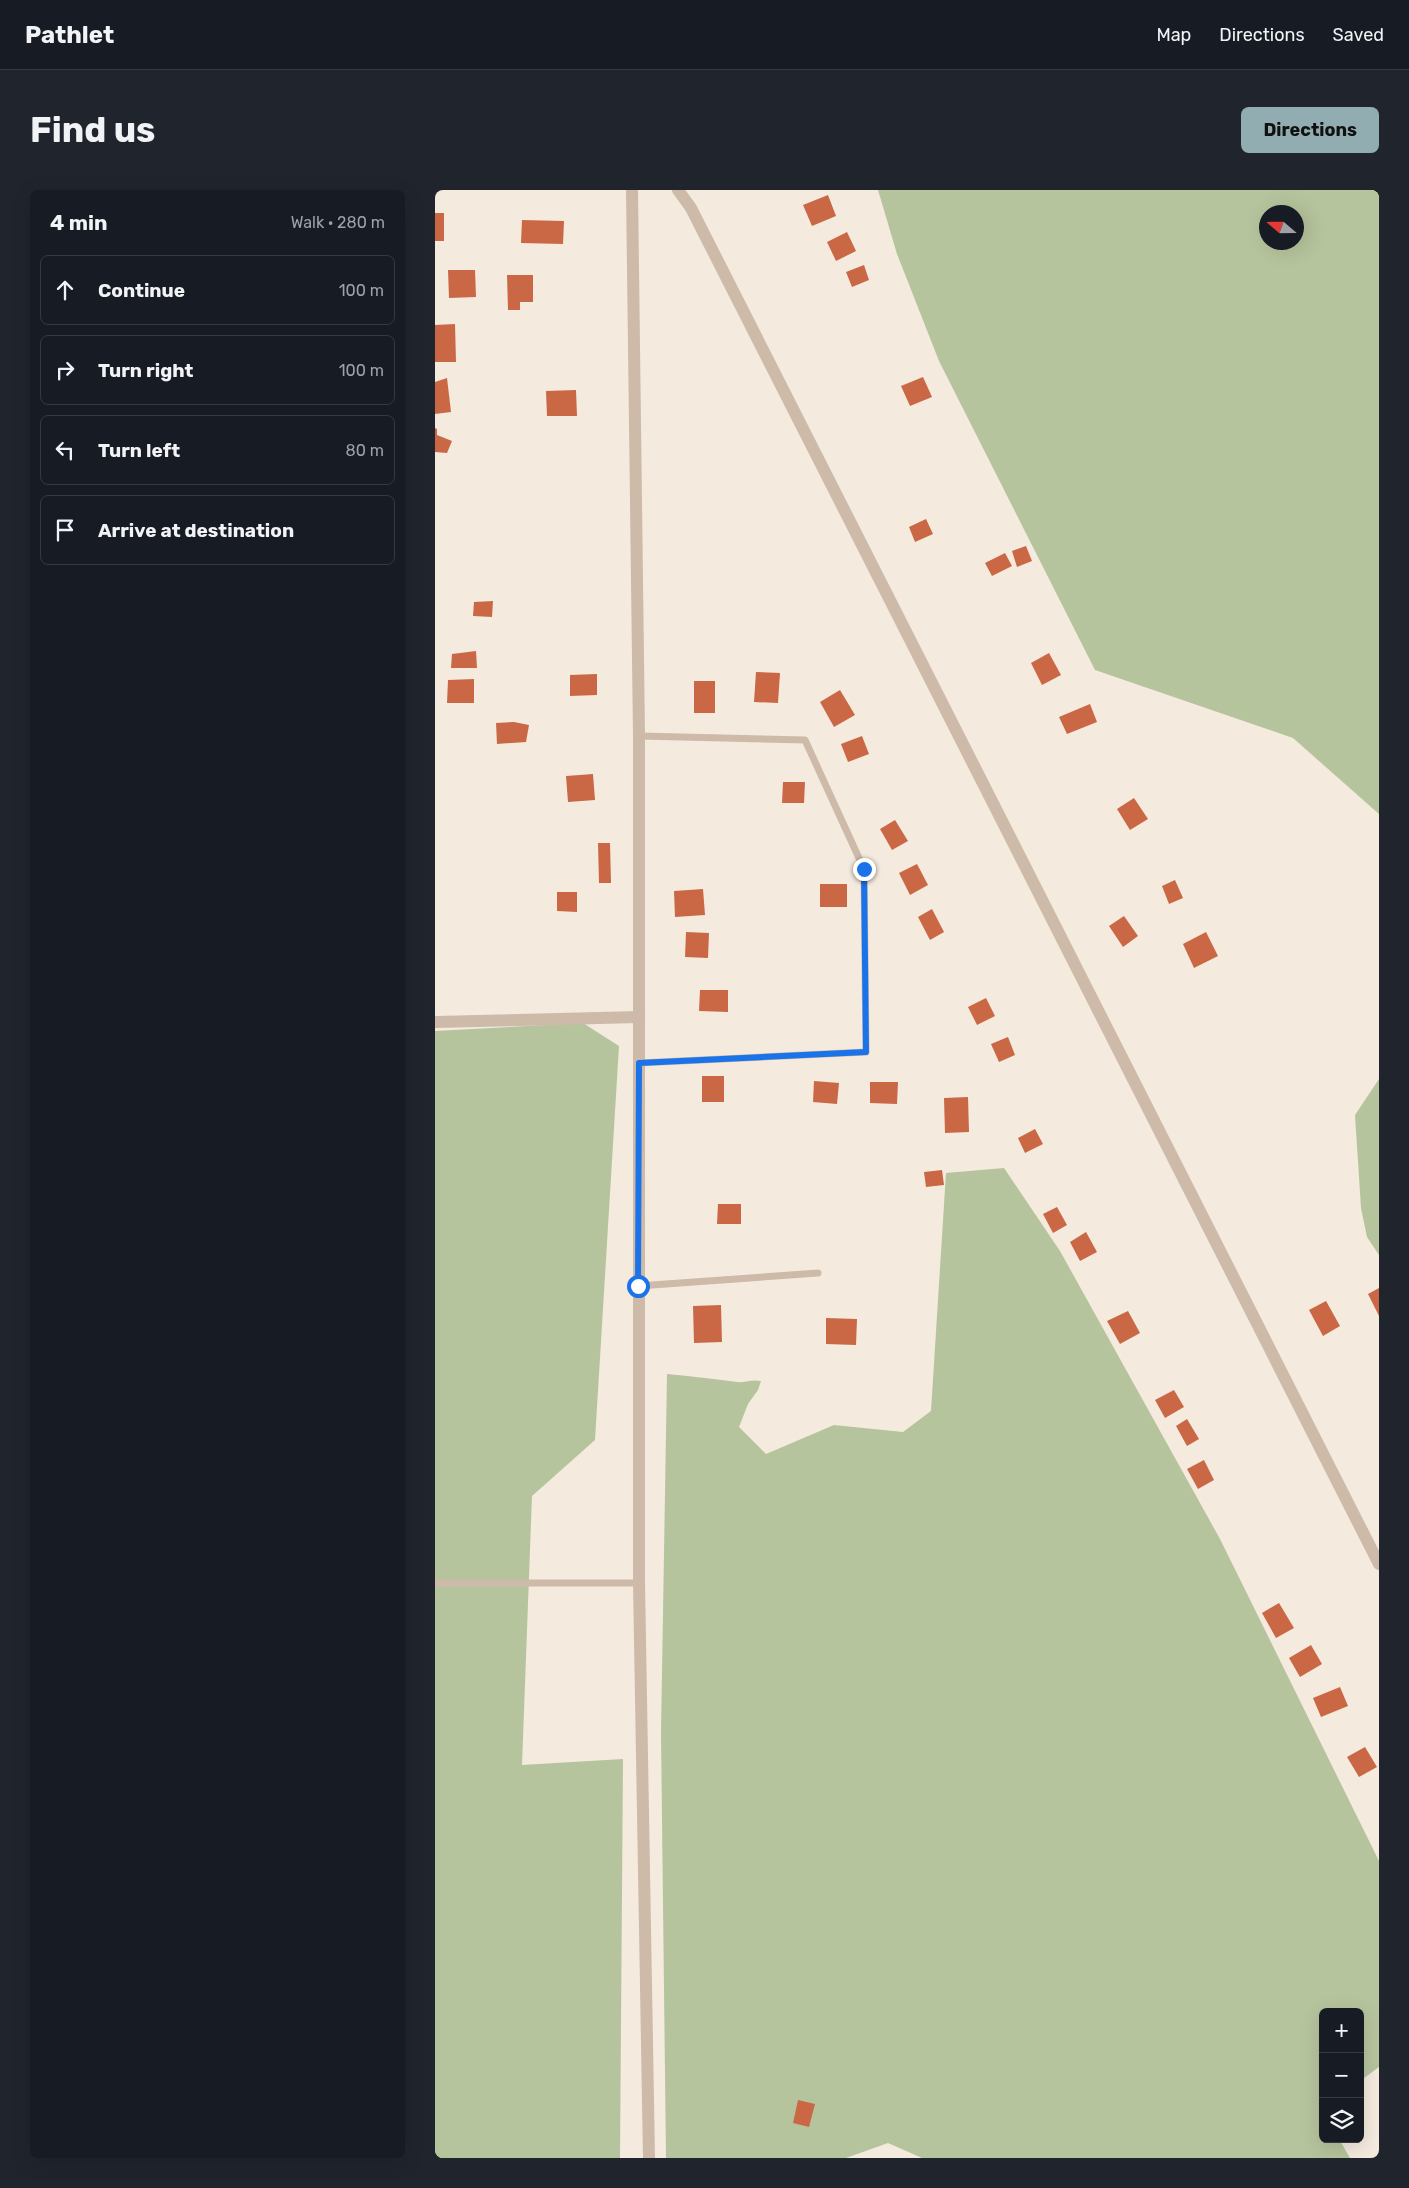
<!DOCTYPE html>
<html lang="en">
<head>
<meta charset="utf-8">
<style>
  body { margin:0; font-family:Rubik,sans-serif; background:#20242c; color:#f1f3f6 }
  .controls { position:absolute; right:15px; bottom:15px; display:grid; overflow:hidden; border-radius:8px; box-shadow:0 5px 20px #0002 }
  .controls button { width:45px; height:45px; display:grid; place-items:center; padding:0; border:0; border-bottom:1px solid #363941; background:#171b24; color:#f1f3f6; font:25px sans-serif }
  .compass { position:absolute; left:824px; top:15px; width:45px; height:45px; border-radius:50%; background:#171b24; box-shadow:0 5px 20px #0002; rotate:290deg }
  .stop { position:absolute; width:15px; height:15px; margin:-11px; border:4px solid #1a73e8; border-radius:50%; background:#fff }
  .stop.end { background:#1a73e8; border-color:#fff; box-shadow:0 1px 5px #0008 }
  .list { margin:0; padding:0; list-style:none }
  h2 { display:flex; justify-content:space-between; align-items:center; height:65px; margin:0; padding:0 20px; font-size:21px }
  h2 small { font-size:16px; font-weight:400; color:#9ea1a6 }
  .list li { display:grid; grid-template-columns:32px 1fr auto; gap:15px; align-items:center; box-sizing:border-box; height:70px; margin:0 10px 10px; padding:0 10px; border:1px solid #363941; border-radius:8px }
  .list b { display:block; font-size:19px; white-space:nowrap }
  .list em { font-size:16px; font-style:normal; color:#9ea1a6 }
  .icon { flex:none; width:28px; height:28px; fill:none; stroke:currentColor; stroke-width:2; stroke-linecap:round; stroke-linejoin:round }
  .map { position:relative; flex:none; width:944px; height:1968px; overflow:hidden; border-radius:8px }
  header { display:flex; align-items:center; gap:30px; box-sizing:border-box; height:70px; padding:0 25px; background:#171b24; border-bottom:1px solid #363941 }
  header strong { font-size:24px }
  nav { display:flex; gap:28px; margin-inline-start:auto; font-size:18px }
  .intro { display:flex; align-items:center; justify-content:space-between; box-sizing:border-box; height:120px; padding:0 30px }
  h1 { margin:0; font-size:35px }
  .button { padding:12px 22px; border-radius:8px; background:#92adb1; color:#111; font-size:18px; font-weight:700 }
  main { display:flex; gap:30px; padding:0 30px }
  aside { flex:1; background:#171b24; border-radius:8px; box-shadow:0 5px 20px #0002 }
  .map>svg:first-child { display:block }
  .green { fill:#b6c49d; fill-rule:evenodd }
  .building { fill:#ca6846 }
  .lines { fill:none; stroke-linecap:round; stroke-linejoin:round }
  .lane { stroke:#cdbaa9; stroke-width:7 }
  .street { stroke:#cdbaa9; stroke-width:12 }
  .route { stroke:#1a73e8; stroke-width:6 }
</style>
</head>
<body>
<header>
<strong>Pathlet</strong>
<nav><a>Map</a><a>Directions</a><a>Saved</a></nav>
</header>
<div class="intro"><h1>Find us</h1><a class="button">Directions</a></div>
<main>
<aside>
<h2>4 min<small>Walk · 280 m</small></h2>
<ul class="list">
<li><svg class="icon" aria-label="ahead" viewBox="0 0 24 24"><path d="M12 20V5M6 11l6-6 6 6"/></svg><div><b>Continue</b></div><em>100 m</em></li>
<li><svg class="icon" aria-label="right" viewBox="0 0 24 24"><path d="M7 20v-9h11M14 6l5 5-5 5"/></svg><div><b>Turn right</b></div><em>100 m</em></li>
<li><svg class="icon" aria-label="left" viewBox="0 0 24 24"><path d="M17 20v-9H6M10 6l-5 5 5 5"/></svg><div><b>Turn left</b></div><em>80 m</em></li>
<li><svg class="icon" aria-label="arrive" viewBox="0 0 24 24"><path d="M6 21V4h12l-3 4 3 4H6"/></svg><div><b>Arrive at destination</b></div></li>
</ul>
</aside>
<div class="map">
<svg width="944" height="1968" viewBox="0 0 944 1968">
  <rect width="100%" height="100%" fill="#f4eade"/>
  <g class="green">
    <path d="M443,0H944V624L858,548L660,480L504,171L462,64ZM862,22V52H832V22Z"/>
    <polygon points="148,833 184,856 160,1250 97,1306 87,1575 188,1569 185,1968 0,1968 0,841"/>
    <polygon points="944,889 944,1065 932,1047 926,1018 920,925"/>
    <path d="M569,978L625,1061L785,1349L944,1671V1877L925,1891V1822H888V1918L886,1919L888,1923V1949H904L915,1968H487L453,1953L411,1968H231L226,1543L232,1184C256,1186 279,1189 302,1192C310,1193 316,1189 326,1191L323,1200L313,1214L304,1237L331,1264L399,1235L468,1242L496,1221L511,983Z"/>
  </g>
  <g class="building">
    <polygon points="393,5 401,26 377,36 368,15"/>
    <rect x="0" y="23" width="9" height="28"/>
    <polygon points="87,30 129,31 128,54 86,53"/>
    <polygon points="412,42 421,61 401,71 392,52"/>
    <polygon points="429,75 434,90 417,97 411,82"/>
    <polygon points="13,80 40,80 41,107 14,108"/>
    <polygon points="72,85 98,85 98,112 85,112 85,120 73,120"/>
    <polygon points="20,134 21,172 0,172 0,135"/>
    <polygon points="488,187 497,207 475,216 466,196"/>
    <polygon points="12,188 16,222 0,224 0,192"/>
    <polygon points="141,200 142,226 112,226 111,201"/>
    <polygon points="0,238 2,239 2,245 17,251 12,263 0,262"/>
    <polygon points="491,329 498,344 480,352 474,337"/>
    <polygon points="591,356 597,371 582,377 577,361"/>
    <polygon points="570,363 577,376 557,386 550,373"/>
    <polygon points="58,411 57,427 38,426 39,412"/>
    <polygon points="41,461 42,478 16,478 17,464"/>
    <polygon points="614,463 626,485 607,495 596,473"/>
    <polygon points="321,482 345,483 343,513 319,512"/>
    <polygon points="162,484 162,505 135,506 135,485"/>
    <polygon points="39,489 39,513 12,513 13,490"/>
    <rect x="259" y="491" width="21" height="32"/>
    <polygon points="405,500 420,525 399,537 385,512"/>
    <polygon points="655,514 662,532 632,544 624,527"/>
    <polygon points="79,532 94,535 91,552 62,554 61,533"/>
    <polygon points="427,546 434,564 413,572 406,554"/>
    <polygon points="158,584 160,610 133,612 131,586"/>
    <polygon points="348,592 370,592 369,613 347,613"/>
    <polygon points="699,608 713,629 695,640 682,619"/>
    <polygon points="460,630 473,651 457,660 445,639"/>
    <polygon points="163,653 175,653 176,693 164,693"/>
    <polygon points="482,674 493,695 475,705 464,683"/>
    <polygon points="740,690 748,708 734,714 727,696"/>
    <rect x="385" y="694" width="27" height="23"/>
    <polygon points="268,699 270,725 240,727 239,701"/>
    <polygon points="122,702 142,702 142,722 122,721"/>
    <polygon points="497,719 509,742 495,750 483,727"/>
    <polygon points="689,726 703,746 688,757 674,736"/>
    <polygon points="251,742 274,743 273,768 250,767"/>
    <polygon points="771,742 783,766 759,778 748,754"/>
    <polygon points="265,800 293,800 293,822 264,821"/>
    <polygon points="551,808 560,826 542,835 533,817"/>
    <polygon points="573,847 580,865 564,872 556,854"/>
    <rect x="267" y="886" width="22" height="26"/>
    <polygon points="379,891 404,893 402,914 378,912"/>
    <polygon points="435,892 463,892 462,914 435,913"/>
    <polygon points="533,907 534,942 510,943 509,908"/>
    <polygon points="600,939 608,954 590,963 583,948"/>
    <polygon points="507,980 509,995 491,997 489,982"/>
    <polygon points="283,1014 306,1014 306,1034 282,1034"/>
    <polygon points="622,1017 632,1035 618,1043 608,1024"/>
    <polygon points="651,1042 662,1062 645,1071 635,1052"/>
    <polygon points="944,1098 944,1126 933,1104"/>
    <polygon points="891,1111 905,1136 888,1146 874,1120"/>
    <polygon points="286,1115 287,1152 259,1153 258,1116"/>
    <polygon points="693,1121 705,1143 685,1154 672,1131"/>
    <polygon points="391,1128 422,1129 421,1155 391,1154"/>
    <polygon points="739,1200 749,1217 730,1228 720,1210"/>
    <polygon points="752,1229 764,1249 752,1256 741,1236"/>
    <polygon points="769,1270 779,1290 763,1299 752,1279"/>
    <polygon points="844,1413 859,1438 841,1448 827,1423"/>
    <polygon points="876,1455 887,1474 865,1487 854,1468"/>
    <polygon points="905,1497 913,1516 886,1527 878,1508"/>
    <polygon points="930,1557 942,1577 924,1587 912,1567"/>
    <polygon points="363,1910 380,1914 374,1937 358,1933"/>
  </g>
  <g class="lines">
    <g class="lane">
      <polyline points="204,546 370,550 429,679 431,862 204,873"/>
      <polyline points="203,1096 383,1083"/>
      <polyline points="0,1393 204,1393"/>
    </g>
    <g class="street">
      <polyline points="197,0 204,546 204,1393 214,1968"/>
      <polyline points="243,0 256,18 944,1374"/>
      <polyline points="0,832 204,827"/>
    </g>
  </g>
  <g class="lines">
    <polyline class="route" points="203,1096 204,873 431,862 429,679"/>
  </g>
</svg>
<div class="controls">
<button>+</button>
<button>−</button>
<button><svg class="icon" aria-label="layers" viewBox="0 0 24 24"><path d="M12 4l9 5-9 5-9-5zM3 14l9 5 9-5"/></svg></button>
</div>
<svg class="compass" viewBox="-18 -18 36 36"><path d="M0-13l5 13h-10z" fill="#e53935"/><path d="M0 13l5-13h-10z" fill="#9ea1a6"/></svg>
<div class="stop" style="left:203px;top:1096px"></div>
<div class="stop end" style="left:429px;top:679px"></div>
</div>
</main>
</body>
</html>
